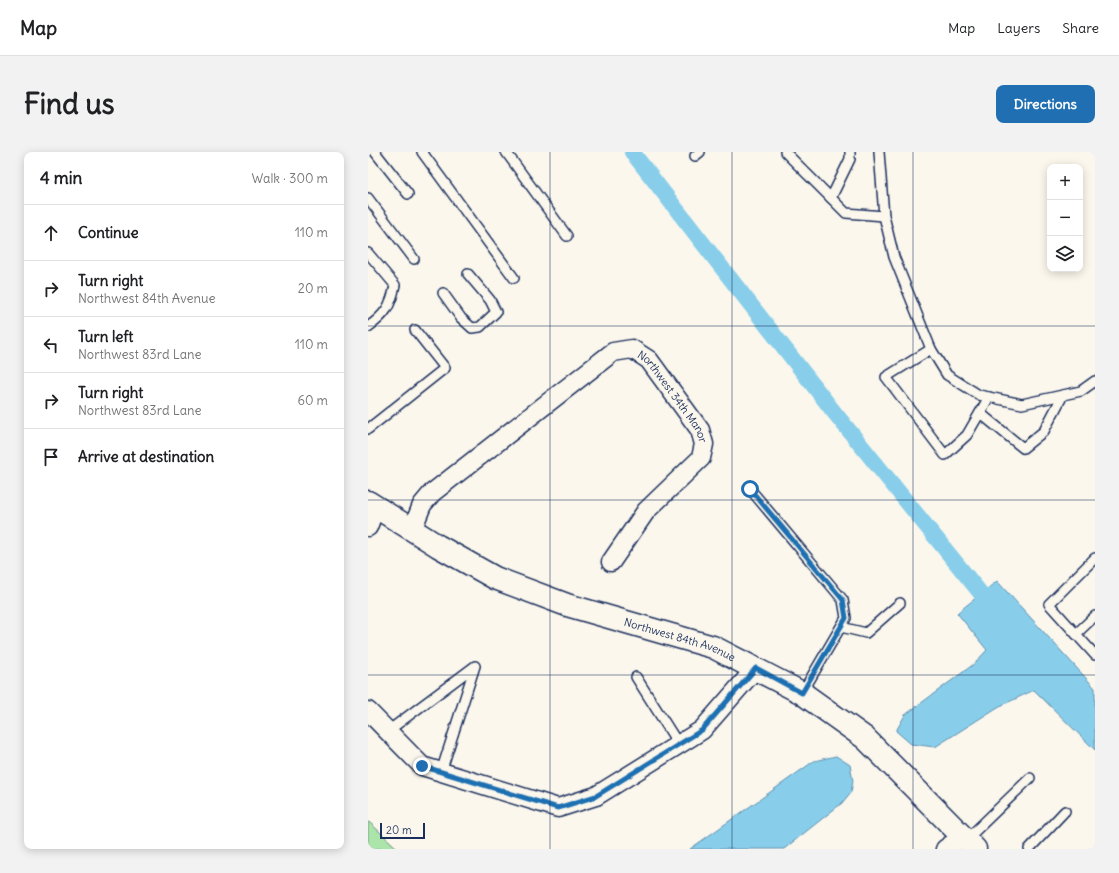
<!DOCTYPE html>
<html lang="en">
<head>
<meta charset="utf-8">
<style>
  body { margin:0; font-family:Delius,sans-serif; background:#f2f2f2; color:#202124 }
  .controls { position:absolute; right:12px; top:12px; display:grid; overflow:hidden; border-radius:8px; box-shadow:0 2px 10px #0003 }
  .controls button { width:36px; height:36px; display:grid; place-items:center; padding:0; border:0; border-bottom:1px solid #e0e0e0; background:#fff; color:#202124; font:20px sans-serif }
  .scale { position:absolute; left:12px; bottom:10px; width:45px; box-sizing:border-box; padding-left:4px; border:2px solid #1b2f5e; border-top:0; font-size:11px; line-height:14px; white-space:nowrap; color:#1b2f5e; -webkit-text-stroke:3px #fbf7ec; paint-order:stroke }
  .stop { position:absolute; width:12px; height:12px; margin:-9px; border:3px solid #1f6fb2; border-radius:50%; background:#fff }
  .stop.end { background:#1f6fb2; border-color:#fff; box-shadow:0 1px 4px #0008 }
  .list { margin:0; padding:0; list-style:none }
  h2 { display:flex; justify-content:space-between; align-items:center; height:52px; margin:0; padding:0 16px; font-size:17px }
  h2 small { font-size:13px; font-weight:400; color:#757577 }
  .list li { display:grid; grid-template-columns:26px 1fr auto; gap:12px; align-items:center; box-sizing:border-box; height:56px; padding:0 16px; border-top:1px solid #e0e0e0 }
  .list b { display:block; font-size:15px; white-space:nowrap }
  .list p { margin:0; font-size:13px; white-space:nowrap; color:#757577 }
  .list em { font-size:13px; font-style:normal; color:#757577 }
  .icon { flex:none; width:22px; height:22px; fill:none; stroke:currentColor; stroke-width:2; stroke-linecap:round; stroke-linejoin:round }
  .map { position:relative; flex:none; width:727px; height:697px; overflow:hidden; border-radius:8px }
  header { display:flex; align-items:center; gap:24px; box-sizing:border-box; height:56px; padding:0 20px; background:#fff; border-bottom:1px solid #e0e0e0 }
  header strong { font-size:19px }
  nav { display:flex; gap:22px; margin-inline-start:auto; font-size:14px }
  .intro { display:flex; align-items:center; justify-content:space-between; box-sizing:border-box; height:96px; padding:0 24px }
  h1 { margin:0; font-size:28px }
  .button { padding:10px 18px; border-radius:8px; background:#1f6fb2; color:#fff; font-size:14px; font-weight:700 }
  main { display:flex; gap:24px; padding:0 24px }
  aside { flex:1; background:#fff; border-radius:8px; box-shadow:0 2px 10px #0003 }
  .map>svg:first-child { display:block }
  .green { fill:#ace5a9; stroke:#648a84 }
  .water { fill:#88ceea; stroke:#5c8eb2 }
  .lines { fill:none; stroke-linecap:round; stroke-linejoin:round }
  .canal { stroke:#88ceea; stroke-width:16 }
  .lane-casing { stroke:#1b2f5e; stroke-width:12 }
  .street-casing { stroke:#1b2f5e; stroke-width:21 }
  .secondary-casing { stroke:#1b2f5e; stroke-width:25 }
  .lane { stroke:#fbf7ec; stroke-width:9 }
  .street { stroke:#fbf7ec; stroke-width:18 }
  .secondary { stroke:#fbf7ec; stroke-width:22 }
  .route { stroke:#1f6fb2; stroke-width:5 }
  .grid { fill:none; stroke:#1b2f5e; stroke-width:1; stroke-opacity:0.55 }
  .labels { text-anchor:middle; dominant-baseline:central; stroke-width:3; stroke-linejoin:round; paint-order:stroke }
  .street-label { font-size:11px; fill:#1b2f5e; stroke:#fbf7ec }
</style>
</head>
<body>
<header>
<strong>Map</strong>
<nav><a>Map</a><a>Layers</a><a>Share</a></nav>
</header>
<div class="intro"><h1>Find us</h1><a class="button">Directions</a></div>
<main>
<aside>
<h2>4 min<small>Walk · 300 m</small></h2>
<ul class="list">
<li><svg class="icon" aria-label="ahead" viewBox="0 0 24 24"><path d="M12 20V5M6 11l6-6 6 6"/></svg><div><b>Continue</b></div><em>110 m</em></li>
<li><svg class="icon" aria-label="right" viewBox="0 0 24 24"><path d="M7 20v-9h11M14 6l5 5-5 5"/></svg><div><b>Turn right</b><p>Northwest 84th Avenue</p></div><em>20 m</em></li>
<li><svg class="icon" aria-label="left" viewBox="0 0 24 24"><path d="M17 20v-9H6M10 6l-5 5 5 5"/></svg><div><b>Turn left</b><p>Northwest 83rd Lane</p></div><em>110 m</em></li>
<li><svg class="icon" aria-label="right" viewBox="0 0 24 24"><path d="M7 20v-9h11M14 6l5 5-5 5"/></svg><div><b>Turn right</b><p>Northwest 83rd Lane</p></div><em>60 m</em></li>
<li><svg class="icon" aria-label="arrive" viewBox="0 0 24 24"><path d="M6 21V4h12l-3 4 3 4H6"/></svg><div><b>Arrive at destination</b></div></li>
</ul>
</aside>
<div class="map">
<svg width="727" height="697" viewBox="0 0 727 697">
  <rect width="100%" height="100%" fill="#fbf7ec"/>
  <filter id="ink" filterUnits="userSpaceOnUse"><feTurbulence type="fractalNoise" baseFrequency=".025" numOctaves="2"/><feDisplacementMap in="SourceGraphic" scale="8" xChannelSelector="R" yChannelSelector="G"/><feConvolveMatrix kernelMatrix="1 2 1 2 8 2 1 2 1" color-interpolation-filters="sRGB"/></filter>
  <g filter="url(#ink)">
    <polygon class="green" points="0,669 30,697 0,697"/>
    <g class="water">
      <polygon points="629,429 727,536 727,598 666,538 630,555 567,595 543,592 528,579 537,563 606,512 619,498 589,461"/>
      <polygon points="468,604 482,613 485,629 483,640 474,651 416,697 322,697 446,609"/>
    </g>
    <g class="lines">
      <polyline class="canal" points="264,0 466,260 627,459"/>
      <g class="lane-casing">
        <g id="lane">
          <polyline points="7,0 40,42"/>
          <polyline points="54,0 146,126"/>
          <polyline points="138,0 199,84"/>
          <polyline points="417,0 478,61 516,64"/>
          <polyline points="511,0 516,64 526,105 563,197 579,223 611,243 654,252 713,239 727,229"/>
          <polyline points="327,4 332,0"/>
          <polyline points="0,46 46,107"/>
          <polyline points="463,46 482,7 482,0"/>
          <path d="M0,101L27,133C23,154 17,163 0,175"/>
          <polyline points="75,141 93,166 104,176 112,175 128,160 122,148 100,122"/>
          <polyline points="563,197 518,225 577,303 599,283 621,245"/>
          <polyline points="612,261 655,296 676,279 695,243"/>
          <polyline points="0,277 77,216 47,178"/>
          <polyline points="382,337 475,448 478,466 434,541"/>
          <polyline points="727,464 708,482 727,503"/>
          <polyline points="473,475 498,481 532,451"/>
          <polyline points="708,482 681,452 727,406"/>
          <polyline points="268,525 311,593"/>
          <polyline points="20,579 107,514 73,620"/>
          <polyline points="598,688 662,626"/>
          <polyline points="661,697 697,659"/>
        </g>
      </g>
      <g class="street-casing">
        <g id="street">
          <polyline points="0,375 7,356"/>
          <path id="s1" d="M44,378L54,353L64,341L245,200L264,197L281,208L332,278L336,292L333,306L278,359L243,410"/>
          <polyline points="0,559 54,614 190,656 228,644 334,578 388,516"/>
          <polyline points="577,697 594,685"/>
        </g>
      </g>
      <g class="secondary-casing">
        <g id="secondary">
          <path id="s2" d="M0,350L70,394L127,426L199,453L345,495L434,541L497,586L607,697"/>
        </g>
      </g>
      <use href="#lane" class="lane"/>
      <use href="#street" class="street"/>
      <use href="#secondary" class="secondary"/>
    </g>
  </g>
  <g class="lines" filter="url(#ink)">
    <polyline class="route" points="54,614 190,656 228,644 334,578 388,516 434,541 478,466 475,448 382,337"/>
  </g>
  <path class="grid" d="M182,0V697M364,0V697M545,0V697M0,174H727M0,348H727M0,523H727"/>
  <g class="labels">
    <g class="street-label">
      <text stroke="none"><textPath href="#s1" startOffset="355">Northwest 34th Manor</textPath></text>
      <text stroke="none"><textPath href="#s2" startOffset="343">Northwest 84th Avenue</textPath></text>
    </g>
  </g>
</svg>
<div class="controls">
<button>+</button>
<button>−</button>
<button><svg class="icon" aria-label="layers" viewBox="0 0 24 24"><path d="M12 4l9 5-9 5-9-5zM3 14l9 5 9-5"/></svg></button>
</div>
<div class="scale">20 m</div>
<div class="stop" style="left:382px;top:337px"></div>
<div class="stop end" style="left:54px;top:614px"></div>
</div>
</main>
</body>
</html>
